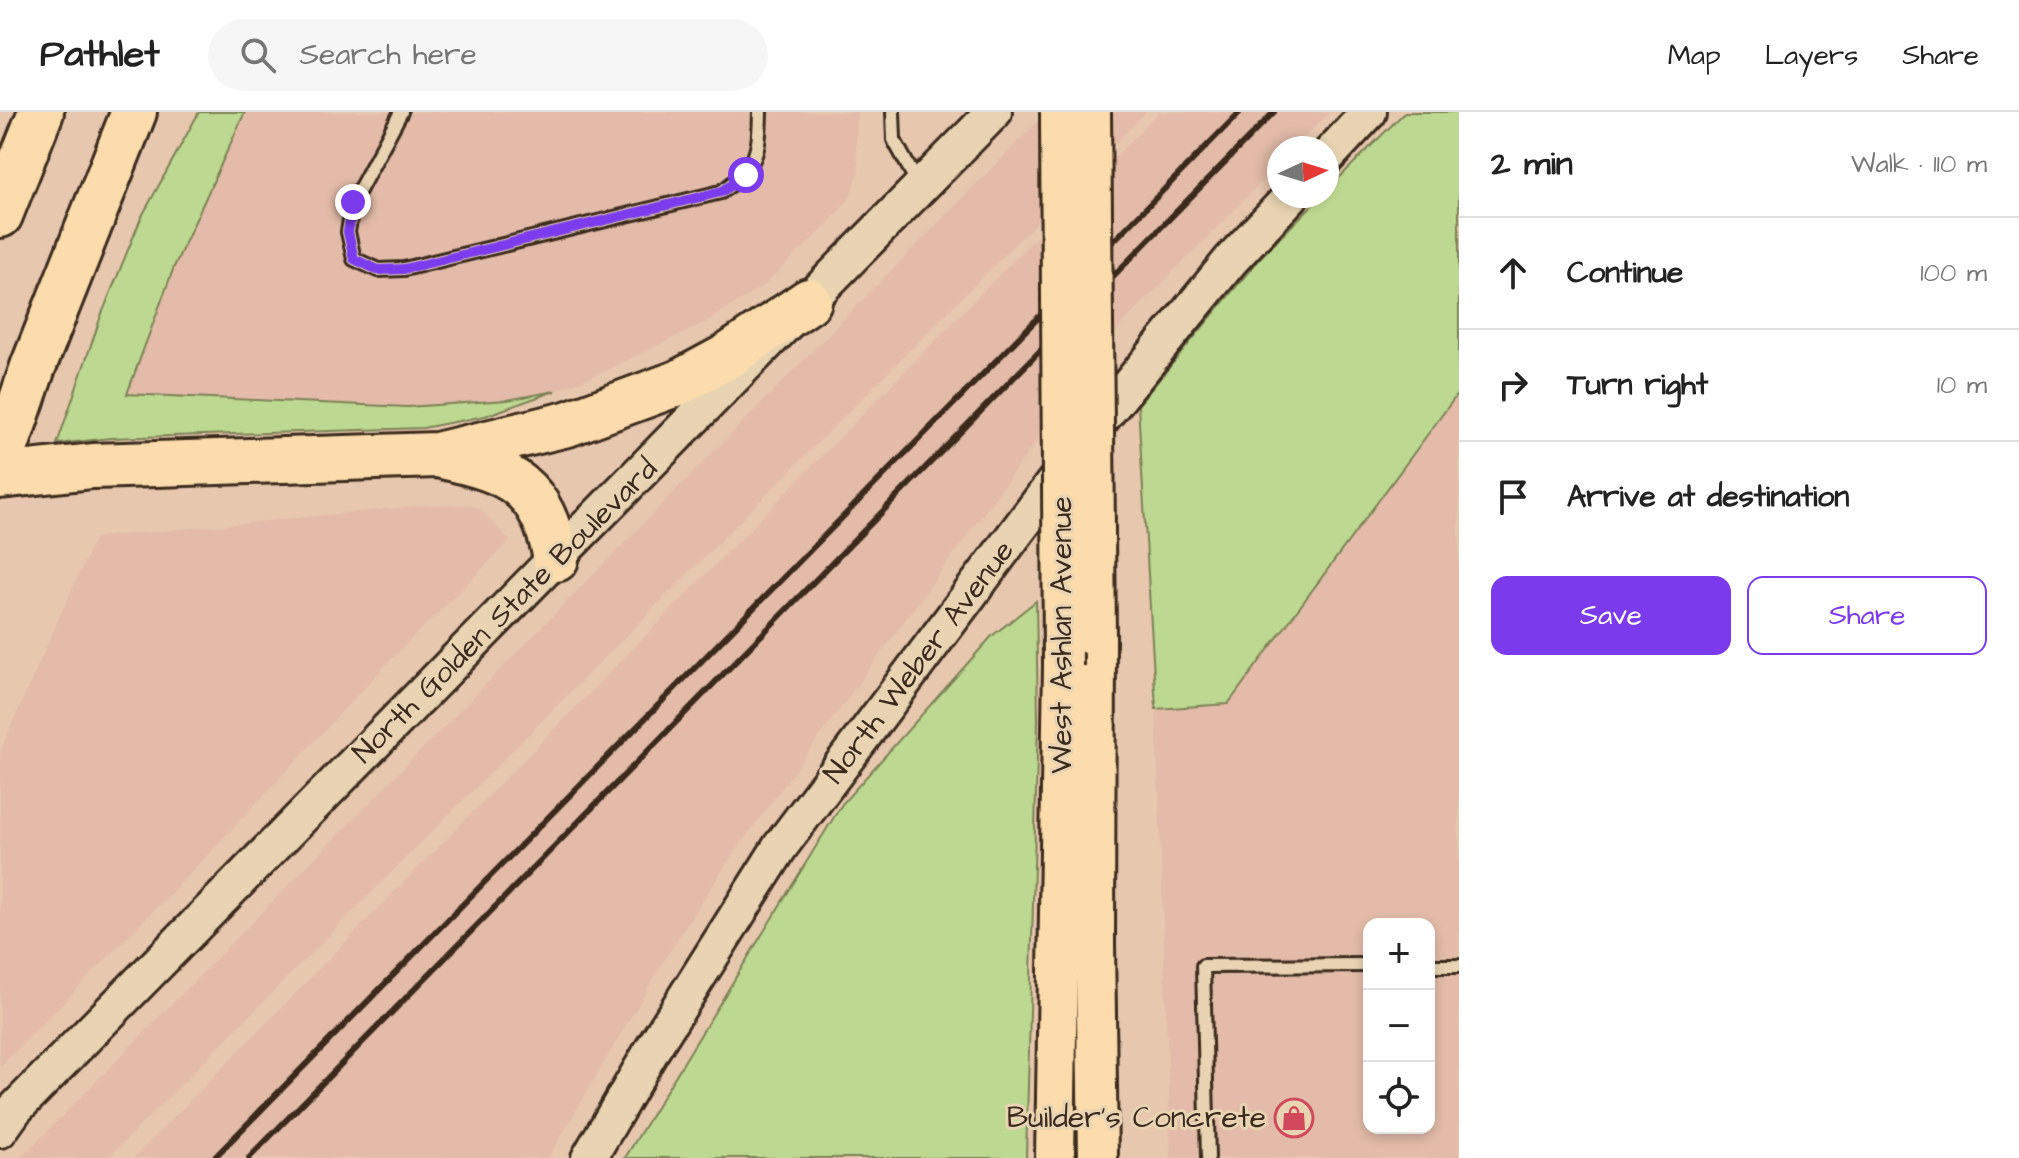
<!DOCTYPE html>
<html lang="en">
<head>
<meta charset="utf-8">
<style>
  body { margin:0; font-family:"Architects Daughter",sans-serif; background:#f6f6f6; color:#222 }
  .controls { position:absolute; right:24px; bottom:24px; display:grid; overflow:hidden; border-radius:16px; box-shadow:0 4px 12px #0003 }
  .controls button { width:72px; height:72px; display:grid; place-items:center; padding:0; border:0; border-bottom:2px solid #e0e0e0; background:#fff; color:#222; font:40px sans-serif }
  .compass { position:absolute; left:1267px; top:24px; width:72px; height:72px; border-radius:50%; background:#fff; box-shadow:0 4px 12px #0003; rotate:86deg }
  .stop { position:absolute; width:24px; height:24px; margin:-18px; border:6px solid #7c3aed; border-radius:50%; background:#fff }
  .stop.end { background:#7c3aed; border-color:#fff; box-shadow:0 2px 8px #0008 }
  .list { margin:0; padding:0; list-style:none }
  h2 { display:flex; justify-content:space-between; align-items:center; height:104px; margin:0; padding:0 32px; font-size:34px }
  h2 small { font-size:26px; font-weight:400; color:#767676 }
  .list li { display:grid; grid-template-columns:52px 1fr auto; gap:24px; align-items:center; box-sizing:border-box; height:112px; padding:0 32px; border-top:2px solid #e0e0e0 }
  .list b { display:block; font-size:30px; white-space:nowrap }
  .list em { font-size:26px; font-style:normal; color:#767676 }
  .actions { display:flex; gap:16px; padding:24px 32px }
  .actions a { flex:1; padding:18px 0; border:2px solid #7c3aed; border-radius:16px; text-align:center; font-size:28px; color:#7c3aed }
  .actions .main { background:#7c3aed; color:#fff }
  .icon { flex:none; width:44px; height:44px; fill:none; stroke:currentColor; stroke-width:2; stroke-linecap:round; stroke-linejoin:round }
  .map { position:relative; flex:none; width:1459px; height:1046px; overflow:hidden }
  header { display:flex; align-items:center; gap:48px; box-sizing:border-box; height:112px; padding:0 40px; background:#fff; border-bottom:2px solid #e0e0e0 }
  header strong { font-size:38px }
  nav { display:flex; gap:44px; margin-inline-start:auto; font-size:28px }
  .search { width:560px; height:72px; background:#f6f6f6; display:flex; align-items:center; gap:20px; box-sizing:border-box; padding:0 28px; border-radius:44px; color:#767676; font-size:30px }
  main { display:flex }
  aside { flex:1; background:#fff }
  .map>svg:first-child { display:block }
  .built { fill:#e3bba8; fill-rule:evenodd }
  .green { fill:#bdd890; stroke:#7c8157; stroke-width:2 }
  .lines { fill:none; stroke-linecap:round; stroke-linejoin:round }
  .service-casing { stroke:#3b2a1e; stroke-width:18 }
  .secondary-casing { stroke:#3b2a1e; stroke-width:40 }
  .primary-casing { stroke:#3b2a1e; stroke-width:44 }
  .motorway-casing { stroke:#3b2a1e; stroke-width:50 }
  .service { stroke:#e8d4b2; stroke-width:12 }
  .secondary { stroke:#e8d4b2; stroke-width:34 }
  .primary { stroke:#fcdcac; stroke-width:38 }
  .motorway { stroke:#fcdcac; stroke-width:44 }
  .rail { stroke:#3b2a1e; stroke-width:6 }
  .primary-bridge-casing { stroke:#3b2a1e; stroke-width:44; stroke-linecap:butt }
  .primary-bridge { stroke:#fcdcac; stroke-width:38 }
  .route { stroke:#7c3aed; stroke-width:10 }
  .labels { text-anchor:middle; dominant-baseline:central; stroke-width:6; stroke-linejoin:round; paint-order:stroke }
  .street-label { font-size:30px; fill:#3b2a1e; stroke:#e8d4b2 }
  .poi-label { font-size:30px; fill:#3b2a1e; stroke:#e8d4b2; text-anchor:end }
</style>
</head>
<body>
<header>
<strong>Pathlet</strong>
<div class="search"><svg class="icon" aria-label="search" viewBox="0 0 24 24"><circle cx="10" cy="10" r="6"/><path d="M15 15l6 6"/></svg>Search here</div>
<nav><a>Map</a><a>Layers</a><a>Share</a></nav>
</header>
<main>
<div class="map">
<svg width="1459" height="1046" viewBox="0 0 1459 1046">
  <rect width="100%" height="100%" fill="#e7c7ae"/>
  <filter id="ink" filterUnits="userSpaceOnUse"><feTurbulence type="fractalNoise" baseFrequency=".0125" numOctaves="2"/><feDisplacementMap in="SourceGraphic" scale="16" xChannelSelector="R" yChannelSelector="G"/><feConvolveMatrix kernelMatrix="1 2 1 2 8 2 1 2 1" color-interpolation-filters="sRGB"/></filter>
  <g filter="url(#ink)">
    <g class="built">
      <polygon points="245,0 857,0 856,36 859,59 849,87 827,113 763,174 706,210 603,260 555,279 507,288 407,295 126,283 174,155"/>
      <polygon points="1047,0 1146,0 108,1046 21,1046"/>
      <polygon points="1159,0 1330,0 1294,36 1279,36 1279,52 1123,211 726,752 669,840 548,1046 134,1046"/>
      <path d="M1459,280V1046H1171L1156,597L1228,592ZM1369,812H1429V1016H1369Z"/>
      <polygon points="429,393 468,393 479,396 510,429 397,541 201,750 0,955 0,639 94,428 100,425"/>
    </g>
    <g class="green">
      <polygon points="199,0 245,0 174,155 127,282 407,295 507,288 555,279 485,304 423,316 111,326 57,332 101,204 141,106"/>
      <polygon points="1405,0 1459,0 1459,280 1228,592 1156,597 1138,293 1259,147 1321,84 1327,84 1327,78"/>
      <polygon points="1036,489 1038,608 1026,1046 625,1046 842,692 992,524"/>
    </g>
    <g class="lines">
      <g class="service-casing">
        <g id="service">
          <path d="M401,0L353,90L348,120L354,147L378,158L404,157L721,80C757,54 759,43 760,0"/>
          <polyline points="893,0 894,28 919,74"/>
          <polyline points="1429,854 1459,854"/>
          <polyline points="1208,1046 1203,854 1369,853"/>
        </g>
      </g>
      <g class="secondary-casing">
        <g id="secondary">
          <polyline points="1327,45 1369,0"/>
          <polyline points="0,1018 15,997 994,0"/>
          <polyline points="589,1046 652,938 780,735 1103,305 1231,148 1291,84"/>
        </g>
      </g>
      <g class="primary-casing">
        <g id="primary">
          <polyline points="1096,526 1095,831 1098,1046"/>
          <polyline points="1055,1046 1063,554"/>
        </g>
      </g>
      <g class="motorway-casing">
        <g id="motorway">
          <polyline points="0,103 41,0"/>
          <path d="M442,344C511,359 542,373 556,447"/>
          <polyline points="0,352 33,255 134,0"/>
          <polyline points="0,364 93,354 437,343 567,312 678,271 728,244 809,189"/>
        </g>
      </g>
      <use href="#service" class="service"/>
      <use href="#secondary" class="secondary"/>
      <use href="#primary" class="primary"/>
      <use href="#motorway" class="motorway"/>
      <g class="rail">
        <polyline points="214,1046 1240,0"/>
        <polyline points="249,1046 1274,0"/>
      </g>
      <g class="primary-bridge-casing">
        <g id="primary-bridge">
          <polyline points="1060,0 1063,554"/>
          <polyline points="1091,0 1096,526"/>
        </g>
      </g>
      <use href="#primary-bridge" class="primary-bridge"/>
    </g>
  </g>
  <g class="lines" filter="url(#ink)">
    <polyline class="route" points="353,90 348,120 354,147 378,158 404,157 721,80 746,63"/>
  </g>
  <defs>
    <g id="shop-ring" transform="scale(2)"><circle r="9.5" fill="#e8d4b2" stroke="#d1495b" stroke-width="1.5"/><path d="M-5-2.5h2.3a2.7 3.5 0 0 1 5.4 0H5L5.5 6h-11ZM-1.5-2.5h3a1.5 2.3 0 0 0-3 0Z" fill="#d1495b"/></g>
  </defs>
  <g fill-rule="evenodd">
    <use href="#shop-ring" x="1294" y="1006"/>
  </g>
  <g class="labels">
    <g class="street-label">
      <text transform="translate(505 499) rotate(-45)">North Golden State Boulevard</text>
      <text transform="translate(1062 523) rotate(-90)">West Ashlan Avenue</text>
      <text transform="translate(919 550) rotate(-53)">North Weber Avenue</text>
    </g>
    <g class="poi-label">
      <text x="1266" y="1006">Builder's Concrete</text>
    </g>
  </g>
</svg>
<div class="controls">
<button>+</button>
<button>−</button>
<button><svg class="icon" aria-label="locate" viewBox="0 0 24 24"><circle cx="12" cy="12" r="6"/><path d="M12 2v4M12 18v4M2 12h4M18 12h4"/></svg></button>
</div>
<svg class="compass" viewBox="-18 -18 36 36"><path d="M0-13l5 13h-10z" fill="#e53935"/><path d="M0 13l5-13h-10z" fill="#767676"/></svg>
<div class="stop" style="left:746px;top:63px"></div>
<div class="stop end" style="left:353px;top:90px"></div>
</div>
<aside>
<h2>2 min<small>Walk · 110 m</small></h2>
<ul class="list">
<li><svg class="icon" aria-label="ahead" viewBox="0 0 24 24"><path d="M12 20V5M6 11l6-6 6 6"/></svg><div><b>Continue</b></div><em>100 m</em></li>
<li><svg class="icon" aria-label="right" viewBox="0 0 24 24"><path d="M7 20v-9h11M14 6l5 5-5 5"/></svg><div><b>Turn right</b></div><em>10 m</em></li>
<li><svg class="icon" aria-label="arrive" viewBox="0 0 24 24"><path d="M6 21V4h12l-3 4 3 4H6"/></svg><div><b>Arrive at destination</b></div></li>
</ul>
<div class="actions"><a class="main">Save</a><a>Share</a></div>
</aside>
</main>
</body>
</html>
